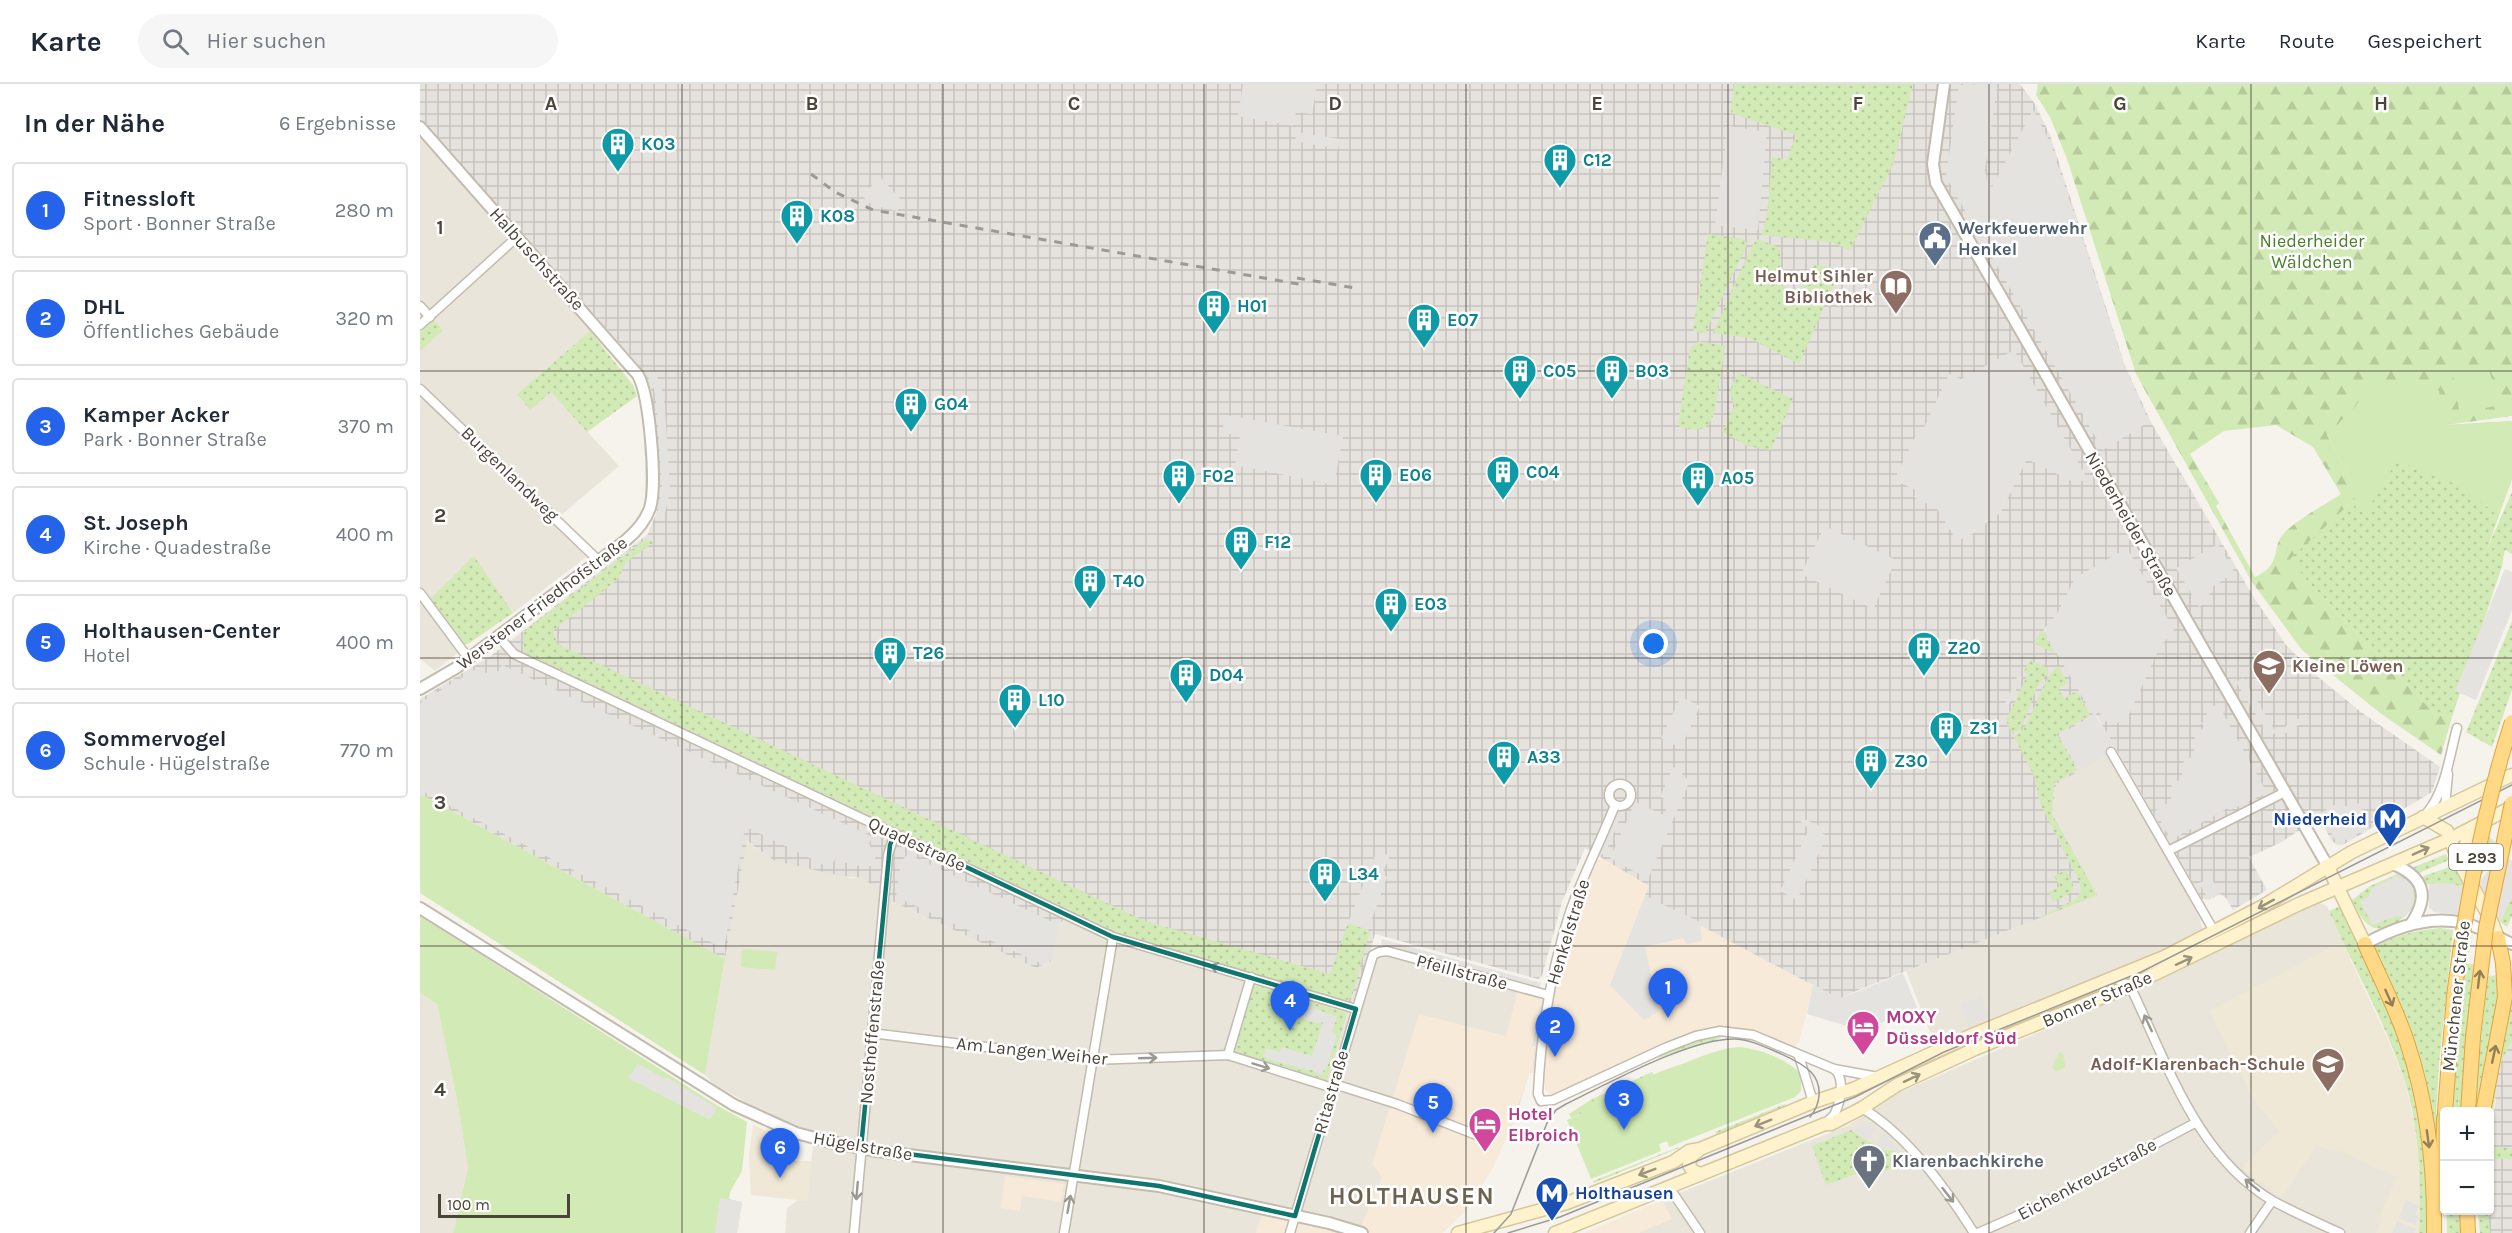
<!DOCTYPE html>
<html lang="de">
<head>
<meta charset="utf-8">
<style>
  body { margin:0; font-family:Karla,sans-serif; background:#f6f6f7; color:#1f2937 }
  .controls { position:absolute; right:18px; bottom:18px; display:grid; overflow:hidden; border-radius:6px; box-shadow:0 2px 4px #0004 }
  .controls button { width:54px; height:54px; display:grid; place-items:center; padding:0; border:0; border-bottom:2px solid #e0e1e3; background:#fff; color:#1f2937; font:30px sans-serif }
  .scale { position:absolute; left:18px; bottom:15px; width:132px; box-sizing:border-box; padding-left:6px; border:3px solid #4b4439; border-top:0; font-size:16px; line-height:21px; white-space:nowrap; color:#4b4439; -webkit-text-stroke:4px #fff; paint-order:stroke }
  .you { position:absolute; left:1234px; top:560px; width:21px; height:21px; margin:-15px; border:4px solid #fff; border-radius:50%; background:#1a73e8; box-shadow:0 0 0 9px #1a73e833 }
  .badge { display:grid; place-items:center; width:39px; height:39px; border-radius:50%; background:#2563eb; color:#fff; font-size:20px; font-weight:700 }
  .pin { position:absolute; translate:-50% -50px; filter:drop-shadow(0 2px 3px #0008) }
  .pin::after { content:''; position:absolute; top:32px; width:21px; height:18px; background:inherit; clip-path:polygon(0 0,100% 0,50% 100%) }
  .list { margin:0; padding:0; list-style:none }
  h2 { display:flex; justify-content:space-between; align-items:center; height:78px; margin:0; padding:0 24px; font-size:26px }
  h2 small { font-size:20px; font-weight:400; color:#747a83 }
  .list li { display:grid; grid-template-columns:39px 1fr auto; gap:18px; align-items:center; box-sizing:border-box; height:96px; margin:0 12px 12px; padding:0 12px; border:2px solid #e0e1e3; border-radius:6px }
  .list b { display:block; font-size:22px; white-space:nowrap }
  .list p { margin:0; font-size:20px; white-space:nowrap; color:#747a83 }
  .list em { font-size:20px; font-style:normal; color:#747a83 }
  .icon { flex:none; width:33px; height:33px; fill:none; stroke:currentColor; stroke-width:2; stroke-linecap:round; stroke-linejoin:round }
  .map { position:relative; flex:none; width:2092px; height:1149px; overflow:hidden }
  header { display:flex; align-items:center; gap:36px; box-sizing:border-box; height:84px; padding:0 30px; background:#fff; border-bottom:2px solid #e0e1e3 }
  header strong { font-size:28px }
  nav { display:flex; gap:33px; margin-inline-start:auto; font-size:21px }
  .search { width:420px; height:54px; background:#f6f6f7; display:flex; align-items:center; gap:15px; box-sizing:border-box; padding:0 21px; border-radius:33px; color:#747a83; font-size:22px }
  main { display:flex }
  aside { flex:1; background:#fff }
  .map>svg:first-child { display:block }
  .residential { fill:#eae5da }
  .commercial { fill:#f7ead8 }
  .industrial { fill:url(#industrial-grid) }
  .education { fill:#efe8d6 }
  .grass { fill:url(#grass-dots) }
  .forest { fill:url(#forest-firs); fill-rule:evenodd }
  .green { fill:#d2eab5 }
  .parking { fill:#e5e3e0 }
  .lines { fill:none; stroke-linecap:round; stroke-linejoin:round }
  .minor-casing { stroke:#c2bbae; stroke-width:11 }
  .tertiary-casing { stroke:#c2bbae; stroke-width:14 }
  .secondary-casing { stroke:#d6c79b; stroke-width:15 }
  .trunk-casing { stroke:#e0a43c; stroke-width:16 }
  .minor { stroke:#fff; stroke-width:8 }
  .tertiary { stroke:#fff; stroke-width:10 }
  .secondary { stroke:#fff3cd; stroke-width:12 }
  .trunk { stroke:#ffd985; stroke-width:14 }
  .tram { stroke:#9a9a9a; stroke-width:1.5 }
  .rail { stroke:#9a9a9a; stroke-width:3; stroke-dasharray:8 8; stroke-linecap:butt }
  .trunk-bridge-casing { stroke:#e0a43c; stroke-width:16; stroke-linecap:butt }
  .trunk-bridge { stroke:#ffd985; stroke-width:14 }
  .oneway { stroke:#9c937c }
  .oneway2 { stroke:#9c9892 }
  .oneway3 { stroke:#938057 }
  .marked { fill:none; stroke:#0f766e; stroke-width:4.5; stroke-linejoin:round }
  .grid { fill:none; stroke:#4b4439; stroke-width:1.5; stroke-opacity:0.55 }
  .labels { text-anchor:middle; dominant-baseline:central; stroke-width:5; stroke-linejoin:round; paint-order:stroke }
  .shield { fill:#fff; stroke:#817c74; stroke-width:1.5 }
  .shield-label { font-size:16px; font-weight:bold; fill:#4b4439 }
  .culture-label { font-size:18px; font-weight:bold; fill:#0d838f; stroke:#fff; text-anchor:start }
  .service-label { font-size:18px; font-weight:bold; fill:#4e5e75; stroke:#fff; text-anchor:start }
  .park-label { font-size:18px; fill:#4a7f2a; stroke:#fff }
  .street-label { font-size:18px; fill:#4b4439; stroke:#fff }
  .education-label { font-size:18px; font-weight:bold; fill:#785e54; stroke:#fff; text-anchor:end }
  .transit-label { font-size:18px; font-weight:bold; fill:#164399; stroke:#fff; text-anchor:end }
  .hotel-label { font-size:18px; font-weight:bold; fill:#b23c85; stroke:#fff; text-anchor:start }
  .worship-label { font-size:18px; font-weight:bold; fill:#5b616d; stroke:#fff; text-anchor:start }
  .district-label { font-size:24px; font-weight:bold; letter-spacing:1.5px; fill:#6e6250; stroke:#fff }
  .grid-label { font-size:20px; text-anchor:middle; font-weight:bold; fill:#4b4439; stroke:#fff; stroke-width:5; stroke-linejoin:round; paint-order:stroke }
</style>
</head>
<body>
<header>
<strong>Karte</strong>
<div class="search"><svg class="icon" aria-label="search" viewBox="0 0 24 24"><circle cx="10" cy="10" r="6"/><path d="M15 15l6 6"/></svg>Hier suchen</div>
<nav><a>Karte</a><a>Route</a><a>Gespeichert</a></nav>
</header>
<main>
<aside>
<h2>In der Nähe<small>6 Ergebnisse</small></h2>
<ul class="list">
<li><span class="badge">1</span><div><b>Fitnessloft</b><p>Sport · Bonner Straße</p></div><em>280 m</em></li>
<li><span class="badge">2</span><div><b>DHL</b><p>Öffentliches Gebäude</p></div><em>320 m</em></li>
<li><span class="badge">3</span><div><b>Kamper Acker</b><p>Park · Bonner Straße</p></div><em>370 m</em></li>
<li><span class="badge">4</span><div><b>St. Joseph</b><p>Kirche · Quadestraße</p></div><em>400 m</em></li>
<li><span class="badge">5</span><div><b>Holthausen-Center</b><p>Hotel</p></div><em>400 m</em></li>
<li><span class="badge">6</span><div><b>Sommervogel</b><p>Schule · Hügelstraße</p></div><em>770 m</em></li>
</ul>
</aside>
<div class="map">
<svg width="2092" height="1149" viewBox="0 0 2092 1149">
  <defs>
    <pattern id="industrial-grid" width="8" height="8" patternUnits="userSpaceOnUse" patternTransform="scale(1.5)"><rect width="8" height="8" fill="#e6e2dd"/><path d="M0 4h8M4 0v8" fill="none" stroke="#c7c3be"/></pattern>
    <pattern id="grass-dots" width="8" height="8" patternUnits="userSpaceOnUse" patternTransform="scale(1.5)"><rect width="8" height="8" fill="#d2eab5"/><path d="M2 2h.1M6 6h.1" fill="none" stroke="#b6ca9c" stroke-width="1.8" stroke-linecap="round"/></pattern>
    <pattern id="forest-firs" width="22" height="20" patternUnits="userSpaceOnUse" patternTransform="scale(1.5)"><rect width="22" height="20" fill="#d2eab5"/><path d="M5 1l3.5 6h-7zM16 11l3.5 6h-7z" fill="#b6ca9c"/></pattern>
  </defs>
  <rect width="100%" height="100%" fill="#f6f3ec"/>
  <g class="residential">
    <polygon points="0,53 170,247 97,310 131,308 199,382 133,438 166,473 93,529 54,473 4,521 39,568 15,587 0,575"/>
    <polygon points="1674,631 1780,835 1783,848 1683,897 1514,958 1486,887 1676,811 1632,730 1636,700"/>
    <polygon points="326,757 355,777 432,794 443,794 474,818 616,884 633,876 639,841 645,834 935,925 950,878 963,868 1130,913 1184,775 1226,811 1393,900 1379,958 1289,948 1126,1006 1122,989 1109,989 1097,1030 1073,1083 1046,1126 1022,1149 365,1149 367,1124 378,1116 387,1117 393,1061 375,1050 376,1041 348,1031 294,1000 285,991"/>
    <polygon points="1898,818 1907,822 1929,872 2000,1094 1999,1149 1218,1149 1251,1135 1242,1116 1429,1041 1476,1010 1714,907"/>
    <polygon points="0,909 17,920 37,1015 48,1084 33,1149 0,1149"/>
  </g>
  <g class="commercial">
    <polygon points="1184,775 1229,802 1226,812 1393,900 1379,958 1373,964 1348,954 1289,948 1136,1014 1126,1006 1122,989 1109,989 1087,1053 1073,1083 1046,1126 1022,1149 938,1149 962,1093 952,1080 999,930 1086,952 1098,905 1129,913 1144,851 1174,776"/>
    <polygon points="585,1092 644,1100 641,1118 602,1112 600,1127 581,1124"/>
    <polygon points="1242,1116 1252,1135 1218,1149 1164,1149"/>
    <polygon points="842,1129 928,1149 836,1149"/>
  </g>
  <g class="industrial">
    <polygon points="0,0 1600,0 1615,20 1630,51 1705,282 1731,338 1833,512 1866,561 1897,592 1941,628 2020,683 2012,708 1923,761 1917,761 1911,756 1899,733 1860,759 1829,773 1847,806 1813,826 1806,814 1800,810 1789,816 1782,815 1677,632 1639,651 1659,687 1636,700 1632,730 1677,811 1436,907 1419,915 1225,812 1229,802 1165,764 1142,818 1122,892 1118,895 955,850 936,915 928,920 699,852 650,828 639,841 633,876 616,884 474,818 443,794 421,792 355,777 327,757 305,875 0,710 0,615 72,571 228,450 237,427 238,404 231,306 228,297 218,280 0,34"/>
    <polygon points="2092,957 2092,1149 2067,1149 2065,1127 2070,1126 2070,1049 2076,1015 2073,1013 2079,982"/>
  </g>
  <g class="education">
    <polygon points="1922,858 1967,953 1984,995 1994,1037 1999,1072 1999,1149 1956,1149 1962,1134 1959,1133 1977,1093 1922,1068 1896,1062 1862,1113 1821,1084 1859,1047 1834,1016 1789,927"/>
    <polygon points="333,1041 374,1059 372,1077 392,1077 387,1117 331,1111 329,1071"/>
  </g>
  <g class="grass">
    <polygon points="1314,0 1493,0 1474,78 1430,166 1411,158 1341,151 1347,133 1352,73 1367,76 1376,51 1311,29"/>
    <polygon points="1288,150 1322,155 1328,159 1285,249 1273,247"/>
    <polygon points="1337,155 1360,164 1361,201 1378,208 1394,180 1420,186 1379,280 1329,254 1293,249 1331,164"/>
    <polygon points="12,234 23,246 0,267 0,245"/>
    <polygon points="170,247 213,301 217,312 167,348 131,308 110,326 97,310"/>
    <path d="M1279,257L1305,262L1295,327C1287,348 1281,347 1260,343L1258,340L1270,264Z"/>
    <path d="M1319,289L1373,315L1351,366L1327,362L1303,348L1315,321C1306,311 1312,299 1319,289Z"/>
    <polygon points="2092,337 2092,395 2067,465 2092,408 2092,470 2085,466 2082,482 2032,633 2014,629 1894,505 1869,475 1935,415 1931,396 2026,341"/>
    <polygon points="226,455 234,458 206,478 198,495 133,547 137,560 725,837 910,890 928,839 950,847 932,912 927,916 911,913 703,851 104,568 103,550 108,544"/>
    <polygon points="54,472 93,529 48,560 44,560 10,515"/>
    <polygon points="2092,537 2092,606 2072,663 2046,648"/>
    <polygon points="1621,547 1624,548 1636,572 1634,569 1614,559"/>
    <polygon points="1610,576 1628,584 1628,589 1617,603 1601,645 1592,650 1586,636 1608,590 1604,587"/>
    <path d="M1638,582L1648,599L1638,605L1644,614L1657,607L1670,631L1637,650L1657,686L1634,699L1632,730L1677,811L1617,835L1656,815L1661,807L1659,797L1620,719L1615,694L1594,653C1615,641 1616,601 1638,582Z"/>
    <polygon points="2069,752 2081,766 2058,795 2054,790"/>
    <polygon points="2026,770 2029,776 1999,789 1992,784"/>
    <polygon points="2035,781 2046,803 2003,800 2002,795 2004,792"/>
    <polygon points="1646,786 1653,800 1652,808 1633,818 1629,808 1640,802 1634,792"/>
    <path d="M1977,790C2024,807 1973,853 1952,843C1942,838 1937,825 1932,816L1950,802Z"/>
    <polygon points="2092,813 2092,832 2087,843 2080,838"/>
    <path d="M1920,822L1975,937L2000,1020L2012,1149H1999C2001,1097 2000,1044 1984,995C1965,937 1933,883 1909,827Z"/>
    <path d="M2021,844L2033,846L2019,979L2016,1034L2020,1043L2017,1060L2011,1032L1951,865C1976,851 1992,847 2021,844Z"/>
    <polygon points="2042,879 2057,881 2045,1027 2029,1028"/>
    <polygon points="2092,889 2092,957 2079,982 2070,1049 2073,989"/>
    <polygon points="2081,891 2082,903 2059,1027 2053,1028 2068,892"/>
    <polygon points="832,900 927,929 907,996 811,967"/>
    <polygon points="1302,953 1296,956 1239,974 1240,971 1279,955"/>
    <polygon points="1232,988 1233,990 1219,1006 1151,1034 1149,1030 1172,1015"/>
    <polygon points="1365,1020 1365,1022 1296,1050 1295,1048"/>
    <path d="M1431,1046C1440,1052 1449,1058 1458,1063C1471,1070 1477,1061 1487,1078L1465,1087L1463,1080L1406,1101L1392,1062Z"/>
    <polygon points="1259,1063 1259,1064 1174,1099 1173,1097"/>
    <polygon points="2083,1063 2092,1065 2092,1075 2072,1075 2070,1100 2070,1065"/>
    <rect x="2027" y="1127" width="15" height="22"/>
    <polygon points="2058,1127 2068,1127 2070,1149 2060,1149"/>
  </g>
  <path class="forest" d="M1618,0H2092V332L2026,341L1907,351L1931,396L1935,415L1870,475L1894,505L2014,629L2032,633L2021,671L1960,629L1882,566L1832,498L1716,290L1647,75L1630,33L1616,11ZM1856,341L1893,363L1921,410C1903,422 1881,433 1865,448C1850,462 1864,480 1835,493L1796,422L1799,419L1770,370L1804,347Z"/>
  <g class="green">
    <polygon points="2068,284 2081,320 2040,331 2032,287"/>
    <polygon points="2004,297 2019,307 2026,341 2092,337 2092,395 2078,432 2041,402 1977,377 1945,430 1936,424 1931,396 1907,351 1934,324 1951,300"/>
    <polygon points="0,710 305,875 285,991 0,809"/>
    <polygon points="0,832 298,1022 327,1038 322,1087 310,1108 309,1115 322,1118 317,1149 33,1149 48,1084 37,1015 17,920 0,909"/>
    <polygon points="322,865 357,868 355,886 321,883"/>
    <path d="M1320,963C1342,966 1365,974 1381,990V1007L1375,1013L1249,1063L1247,1057L1239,1060L1241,1067L1171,1095L1147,1036L1161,1030L1159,1025C1190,1006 1227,992 1262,980C1281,973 1299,964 1320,963Z"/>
    <polygon points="1640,967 1644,972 1645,983 1636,988 1632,982"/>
  </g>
  <g class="parking">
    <polygon points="823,0 897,0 892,30 876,28 873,42 818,32"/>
    <polygon points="1573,0 1577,3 1565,86 1567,97 1572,103 1613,26 1630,58 1704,280 1729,338 1683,366 1526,93 1539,1"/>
    <polygon points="1308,42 1347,48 1338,146 1295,141"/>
    <polygon points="877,48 920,55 918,65 875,57"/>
    <polygon points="461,94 484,119 477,127 452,121 441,111"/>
    <polygon points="1594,266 1667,394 1657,400 1607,375 1581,428 1554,449 1537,457 1517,425 1494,413 1496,409 1494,405 1474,396 1497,349 1501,350 1529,290 1541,295"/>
    <polygon points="234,286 242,305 245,324 250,406 244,434 239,433 238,427 242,403 237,324 234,305 227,290"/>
    <polygon points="805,331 923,352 914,401 815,381 820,352 802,349"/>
    <polygon points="1405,442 1476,476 1453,525 1381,490"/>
    <polygon points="1798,460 1815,489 1787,506 1792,515 1779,523 1756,484"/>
    <polygon points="1707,464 1754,546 1740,563 1707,635 1695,640 1691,635 1685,638 1679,628 1675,631 1697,664 1659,687 1639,651 1673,631 1623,546 1637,530 1655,494"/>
    <polygon points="2085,485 2092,488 2092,526 2056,616 2035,607"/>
    <polygon points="82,581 453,753 449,759 452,766 456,768 454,783 444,781 435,782 415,775 410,784 320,740 319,748 324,749 304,865 0,706 0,619 59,583 63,589 79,587"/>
    <polygon points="1598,591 1602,593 1585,629 1581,628"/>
    <polygon points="1823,594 1856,648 1886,630 1889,635 1858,654 1855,649 1849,652 1816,598"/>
    <polygon points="1261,613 1280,622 1261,664 1241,654"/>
    <polygon points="1798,620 1847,709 1810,726 1808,724 1751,756 1735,727 1752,716 1748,708 1753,704 1751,701 1764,693 1759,685 1764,681 1763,678 1776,670 1772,661 1777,658 1774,653 1784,643 1781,639 1787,635 1787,626"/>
    <polygon points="1253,683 1263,687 1261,692 1270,696 1228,795 1190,774 1215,718 1244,731 1249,717 1240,713"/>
    <polygon points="1939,719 1949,739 1942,744 1941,748 1918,760 1899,730 1916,720 1930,723"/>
    <polygon points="1194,732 1200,734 1185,770 1178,771"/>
    <polygon points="1382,734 1398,741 1402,749 1407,752 1377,816 1360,807 1389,745 1380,737"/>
    <polygon points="957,767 970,772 962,790 967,793 948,846 928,839"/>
    <polygon points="2082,768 2092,777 2092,813 2080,838 2059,799"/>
    <polygon points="488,770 639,841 633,876 620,879 476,813 481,777"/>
    <polygon points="1976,792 1986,795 1993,803 1994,819 1987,830 1982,833 1977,832 1952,841 1940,817 1949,812 1952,804"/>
    <polygon points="1791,793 1800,809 1789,816 1779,799"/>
    <polygon points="2027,799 2046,803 2046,831 2014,828 2009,823 2009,800"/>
    <polygon points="1225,812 1280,838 1282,857 1266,860 1263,854 1225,863 1239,927 1224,936 1190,901"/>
    <polygon points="962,855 1121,899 1119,905 961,861"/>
    <polygon points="1483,889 1498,926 1440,946 1387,930 1393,900 1419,915"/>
    <polygon points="1561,912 1570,933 1549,942 1541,920"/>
    <polygon points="884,920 917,933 912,948 917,950 906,986 904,985 902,991 894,988 894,986 885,986 885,983 882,985 843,973 846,964 860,968 862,963 892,972 903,938 900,938 899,940 877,933 880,923 883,924"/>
    <polygon points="1120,922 1124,922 1116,984 1113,984 1115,962 1112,962"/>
    <polygon points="218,980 246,995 247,993 297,1024 290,1036 208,994"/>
    <polygon points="1450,1038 1457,1044 1448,1056 1431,1046"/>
    <polygon points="1464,1049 1481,1069 1469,1064 1460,1065 1456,1062"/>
    <polygon points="300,1114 322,1118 317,1149 295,1149"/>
    <polygon points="1986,1116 1999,1122 1995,1130 1999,1132 1995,1141 1979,1134"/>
    <polygon points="1977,1137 1996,1145 1994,1149 1972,1149"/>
  </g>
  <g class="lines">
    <g class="minor-casing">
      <g id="minor">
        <polyline points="0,222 10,233"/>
        <polyline points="0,241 97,153"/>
        <polyline points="0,305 179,477"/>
        <polyline points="0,509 49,575"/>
        <polyline points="79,553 94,570 693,853 936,925"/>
        <polyline points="1691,668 1794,847"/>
        <circle cx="1200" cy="711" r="11"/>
        <path d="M1195,721C1181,757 1163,791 1150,828C1131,886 1121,948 1118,1010L1121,1017L1133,1016L1245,964L1276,952L1300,947L1333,951L1414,985L1458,993"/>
        <polyline points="2025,722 2028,690"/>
        <path d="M2006,730C2026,707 2029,673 2037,644"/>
        <polyline points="1748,767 1865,708"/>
        <path d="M1695,894L1710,902C1747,978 1776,1072 1853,1117C1875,1129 1898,1139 1920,1149"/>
        <polyline points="451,949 673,976 808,971 913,1004"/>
        <polyline points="808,971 831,893"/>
        <polyline points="1379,972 1393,1018"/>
        <polyline points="914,1000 977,1020 1064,1054"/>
        <path d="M1442,1024C1486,1050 1527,1106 1554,1149"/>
        <path d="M1405,1040C1408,1035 1413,1034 1415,1029C1421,1017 1425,993 1414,985"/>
        <polyline points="1249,1103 1280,1149"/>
        <polyline points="434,1149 468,771 475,749"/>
        <polyline points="644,1149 693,853"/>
        <polyline points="870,1149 953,871 959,868 967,867 1128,911"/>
        <polyline points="1558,1149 1608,1127 1775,1039"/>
        <polyline points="1830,1149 1852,1117"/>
      </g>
    </g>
    <g class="tertiary-casing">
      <g id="tertiary">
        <polyline points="1524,0 1513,80 1516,99 1907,781"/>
        <path d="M0,43L218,291C230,313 237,401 230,424C225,438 216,448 205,457L36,584L0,605"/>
        <path d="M1973,780C2004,793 2010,812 1991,840"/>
        <polyline points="0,824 314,1021 376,1049 410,1058 457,1067 739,1102 909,1139 942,1149"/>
        <path d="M1945,860C1975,843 2009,831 2044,839C2060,843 2077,853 2092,860"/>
      </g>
    </g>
    <g class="secondary-casing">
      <g id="secondary">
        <polyline points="2003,733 2027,747 2039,778 2071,836 2078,854"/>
        <polyline points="1907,781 1945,860"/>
        <polyline points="2045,784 2045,762 2054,743"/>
        <polyline points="1278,1067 1271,1072 1269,1081 1273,1087 1281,1090"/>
        <polyline points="1038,1149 1147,1119 1253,1078 1269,1067 1280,1065 1393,1018 1433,1005 1552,951 1744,873 1843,822 1932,768 2092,691"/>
        <polyline points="1135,1149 1405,1040 1411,1040 1442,1024 1477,1001 1555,965 1710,902 1879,820 2030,755 2092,723"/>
      </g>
    </g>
    <g class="trunk-casing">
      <g id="trunk">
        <path d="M1945,860C1959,892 1976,924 1987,958C2007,1018 2015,1086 2014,1149"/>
        <polyline points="2025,1028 2034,912"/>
        <polyline points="2048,1028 2053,953"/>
        <polyline points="2063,1028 2085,913 2083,879 2078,854"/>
        <polyline points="2022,1111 2024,1034"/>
        <polyline points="2047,1126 2048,1149"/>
      </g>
    </g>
    <use href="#minor" class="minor"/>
    <use href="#tertiary" class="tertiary"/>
    <use href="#secondary" class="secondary"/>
    <use href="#trunk" class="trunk"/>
    <g class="tram">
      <path d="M1074,1149L1091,1130L1127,1039L1136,1026L1146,1020C1187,1000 1272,953 1316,955C1331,956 1345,963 1359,969C1370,974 1382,979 1391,988C1403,1001 1401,1020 1390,1033"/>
      <polyline points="1088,1149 1140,1133 1392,1030 1435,1013 1524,968 1721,888 2092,701"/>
    </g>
    <g class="rail">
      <polyline points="391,90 415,108 453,126 884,201"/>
      <polyline points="877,194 935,204"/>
    </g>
    <g class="trunk-bridge-casing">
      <g id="trunk-bridge">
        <path d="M2034,912C2046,818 2063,727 2092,638"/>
        <polyline points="2053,953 2066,844 2092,719"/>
      </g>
    </g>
    <use href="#trunk-bridge" class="trunk-bridge"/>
  </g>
  <defs><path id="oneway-shaft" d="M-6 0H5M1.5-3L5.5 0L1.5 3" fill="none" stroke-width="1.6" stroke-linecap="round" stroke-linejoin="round" transform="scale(1.5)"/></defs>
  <g class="oneway">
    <use href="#oneway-shaft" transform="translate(2001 767) rotate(-24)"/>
    <use href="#oneway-shaft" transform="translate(1846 820) rotate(151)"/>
    <use href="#oneway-shaft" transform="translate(1764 877) rotate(-25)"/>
    <use href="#oneway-shaft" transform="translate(1492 994) rotate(-25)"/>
    <use href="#oneway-shaft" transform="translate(1343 1039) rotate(158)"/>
    <use href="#oneway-shaft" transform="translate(1227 1088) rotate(159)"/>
  </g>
  <g class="oneway2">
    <use href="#oneway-shaft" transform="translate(799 884) rotate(-164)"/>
    <use href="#oneway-shaft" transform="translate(1728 939) rotate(-115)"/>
    <use href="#oneway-shaft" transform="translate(728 974) rotate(-2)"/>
    <use href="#oneway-shaft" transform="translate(841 982) rotate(17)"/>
    <use href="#oneway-shaft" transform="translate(1832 1101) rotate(-141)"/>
    <use href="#oneway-shaft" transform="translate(437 1107) rotate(95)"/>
    <use href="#oneway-shaft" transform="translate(1528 1111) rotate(52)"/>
    <use href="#oneway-shaft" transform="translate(649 1120) rotate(-80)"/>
  </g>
  <g class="oneway3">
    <use href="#oneway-shaft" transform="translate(2059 895) rotate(-83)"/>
    <use href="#oneway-shaft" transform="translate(1969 914) rotate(66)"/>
    <use href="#oneway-shaft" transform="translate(2074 970) rotate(-78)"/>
    <use href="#oneway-shaft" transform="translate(2008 1055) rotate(82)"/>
  </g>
  <path class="marked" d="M475,749L693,853L936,925L875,1132L739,1102L441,1064L470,761Z"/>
  <path class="grid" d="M262,0V1149M523,0V1149M784,0V1149M1046,0V1149M1308,0V1149M1569,0V1149M1831,0V1149M0,287H2092M0,574H2092M0,862H2092"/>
  <defs>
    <g id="building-pin" transform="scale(1.725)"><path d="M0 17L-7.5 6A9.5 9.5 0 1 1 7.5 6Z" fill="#0f9aa8" stroke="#fff"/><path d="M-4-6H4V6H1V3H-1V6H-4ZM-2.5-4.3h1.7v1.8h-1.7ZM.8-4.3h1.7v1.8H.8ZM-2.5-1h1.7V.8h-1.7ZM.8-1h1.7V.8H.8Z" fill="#fff"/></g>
    <g id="civic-pin" transform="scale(1.725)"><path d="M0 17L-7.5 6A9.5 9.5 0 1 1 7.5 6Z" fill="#5c6f8a" stroke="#fff"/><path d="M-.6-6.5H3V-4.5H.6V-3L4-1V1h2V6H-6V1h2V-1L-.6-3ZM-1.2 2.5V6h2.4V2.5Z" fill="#fff"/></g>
    <g id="library-pin" transform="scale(1.725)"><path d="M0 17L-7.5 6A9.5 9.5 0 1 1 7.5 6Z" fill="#8d6e63" stroke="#fff"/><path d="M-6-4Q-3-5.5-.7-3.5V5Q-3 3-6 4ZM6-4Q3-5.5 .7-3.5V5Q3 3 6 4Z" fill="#fff"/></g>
    <g id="school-pin" transform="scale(1.725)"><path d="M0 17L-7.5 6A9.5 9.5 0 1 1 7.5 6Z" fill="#8d6e63" stroke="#fff"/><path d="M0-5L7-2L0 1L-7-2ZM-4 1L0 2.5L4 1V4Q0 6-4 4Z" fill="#fff"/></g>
    <g id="metro-pin" transform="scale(1.725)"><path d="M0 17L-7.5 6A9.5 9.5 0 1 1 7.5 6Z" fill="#1a4fb4" stroke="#fff"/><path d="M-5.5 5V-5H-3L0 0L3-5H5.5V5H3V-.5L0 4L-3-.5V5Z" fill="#fff"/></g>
    <g id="hotel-pin" transform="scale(1.725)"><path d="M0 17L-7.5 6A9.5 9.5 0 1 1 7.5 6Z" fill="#d1479c" stroke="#fff"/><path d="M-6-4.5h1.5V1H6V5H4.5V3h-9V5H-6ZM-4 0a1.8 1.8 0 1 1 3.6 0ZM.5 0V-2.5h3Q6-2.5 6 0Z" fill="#fff"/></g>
    <g id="church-pin" transform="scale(1.725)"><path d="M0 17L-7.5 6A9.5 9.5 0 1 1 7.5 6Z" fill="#6b7280" stroke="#fff"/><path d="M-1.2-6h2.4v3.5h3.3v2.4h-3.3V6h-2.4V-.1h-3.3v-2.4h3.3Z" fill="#fff"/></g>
  </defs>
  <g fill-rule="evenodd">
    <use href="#building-pin" x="198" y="60"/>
    <use href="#building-pin" x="1140" y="76"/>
    <use href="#building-pin" x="377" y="132"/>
    <use href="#civic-pin" x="1515" y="154"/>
    <use href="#library-pin" x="1476" y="202"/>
    <use href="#building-pin" x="794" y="222"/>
    <use href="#building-pin" x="1004" y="236"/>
    <use href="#building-pin" x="1100" y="287"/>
    <use href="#building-pin" x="1192" y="287"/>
    <use href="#building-pin" x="491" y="320"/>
    <use href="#building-pin" x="1083" y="388"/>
    <use href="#building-pin" x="956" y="391"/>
    <use href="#building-pin" x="759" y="392"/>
    <use href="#building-pin" x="1278" y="394"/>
    <use href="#building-pin" x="821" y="458"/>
    <use href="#building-pin" x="670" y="497"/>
    <use href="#building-pin" x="971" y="520"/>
    <use href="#building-pin" x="1504" y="564"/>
    <use href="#building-pin" x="470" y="569"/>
    <use href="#school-pin" x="1849" y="582"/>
    <use href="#building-pin" x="766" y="591"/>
    <use href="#building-pin" x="595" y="616"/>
    <use href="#building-pin" x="1526" y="644"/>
    <use href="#building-pin" x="1084" y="673"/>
    <use href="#building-pin" x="1451" y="677"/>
    <use href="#metro-pin" x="1970" y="735"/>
    <use href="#building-pin" x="905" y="790"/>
    <use href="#hotel-pin" x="1443" y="943"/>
    <use href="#school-pin" x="1908" y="980"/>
    <use href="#hotel-pin" x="1065" y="1040"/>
    <use href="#church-pin" x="1449" y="1077"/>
    <use href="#metro-pin" x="1132" y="1109"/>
  </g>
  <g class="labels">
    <rect class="shield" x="2029" y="760" width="54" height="26" rx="4.5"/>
    <g class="shield-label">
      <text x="2056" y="773">L 293</text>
    </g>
    <g class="culture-label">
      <text x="221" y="60">K03</text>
      <text x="1163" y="76">C12</text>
      <text x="400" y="132">K08</text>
      <text x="817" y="222">H01</text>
      <text x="1027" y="236">E07</text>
      <text x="1123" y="287">C05</text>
      <text x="1215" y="287">B03</text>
      <text x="514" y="320">G04</text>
      <text x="1106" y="388">C04</text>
      <text x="979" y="391">E06</text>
      <text x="782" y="392">F02</text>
      <text x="1301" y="394">A05</text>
      <text x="844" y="458">F12</text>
      <text x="693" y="497">T40</text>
      <text x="994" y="520">E03</text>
      <text x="1527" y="564">Z20</text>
      <text x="493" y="569">T26</text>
      <text x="789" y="591">D04</text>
      <text x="618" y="616">L10</text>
      <text x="1549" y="644">Z31</text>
      <text x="1107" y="673">A33</text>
      <text x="1474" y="677">Z30</text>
      <text x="928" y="790">L34</text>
    </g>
    <g class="service-label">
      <text x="1538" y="144">Werkfeuerwehr<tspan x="1538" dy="21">Henkel</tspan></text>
    </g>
    <g class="park-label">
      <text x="1892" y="157">Niederheider<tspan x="1892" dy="21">Wäldchen</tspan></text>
    </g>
    <g class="street-label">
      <text transform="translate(117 175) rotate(48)">Halbuschstraße</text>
      <text transform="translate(90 390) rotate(44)">Burgenlandweg</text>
      <text transform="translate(1711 440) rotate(60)">Niederheider Straße</text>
      <text transform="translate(122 519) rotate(-37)">Werstener Friedhofstraße</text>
      <text transform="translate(497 760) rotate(25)">Quadestraße</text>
      <text transform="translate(1148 848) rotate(-73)">Henkelstraße</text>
      <text transform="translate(1042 888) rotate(15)">Pfeillstraße</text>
      <text transform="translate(2036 912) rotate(-84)">Münchener Straße</text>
      <text transform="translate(1677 915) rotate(-23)">Bonner Straße</text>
      <text transform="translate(452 948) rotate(-85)">Nosthoffenstraße</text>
      <text transform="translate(612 967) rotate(6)">Am Langen Weiher</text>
      <text transform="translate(911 1008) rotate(-74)">Ritastraße</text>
      <text transform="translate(443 1062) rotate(10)">Hügelstraße</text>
      <text transform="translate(1667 1095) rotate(-28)">Eichenkreuzstraße</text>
    </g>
    <g class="education-label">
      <text x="1453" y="192">Helmut Sihler<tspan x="1453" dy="21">Bibliothek</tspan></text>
      <text x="1872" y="582" text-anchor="start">Kleine Löwen</text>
      <text x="1885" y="980">Adolf-Klarenbach-Schule</text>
    </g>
    <g class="transit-label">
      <text x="1947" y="735">Niederheid</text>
      <text x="1155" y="1109" text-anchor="start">Holthausen</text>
    </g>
    <g class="hotel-label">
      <text x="1466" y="933">MOXY<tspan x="1466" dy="21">Düsseldorf Süd</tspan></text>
      <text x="1088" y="1030">Hotel<tspan x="1088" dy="21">Elbroich</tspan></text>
    </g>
    <g class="worship-label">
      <text x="1472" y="1077">Klarenbachkirche</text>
    </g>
    <g class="district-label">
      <text x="992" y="1112">HOLTHAUSEN</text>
    </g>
  </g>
  <g class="grid-label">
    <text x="131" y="26">A</text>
    <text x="392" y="26">B</text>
    <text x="654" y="26">C</text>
    <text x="915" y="26">D</text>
    <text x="1177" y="26">E</text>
    <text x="1438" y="26">F</text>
    <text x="1700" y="26">G</text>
    <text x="1961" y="26">H</text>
    <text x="20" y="150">1</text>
    <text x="20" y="438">2</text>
    <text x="20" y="725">3</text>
    <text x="20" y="1012">4</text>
  </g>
</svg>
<div class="controls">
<button>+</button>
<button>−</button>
</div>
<div class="scale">100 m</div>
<div class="you"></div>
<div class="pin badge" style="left:1248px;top:934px">1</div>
<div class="pin badge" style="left:1135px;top:973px">2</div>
<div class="pin badge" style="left:1204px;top:1046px">3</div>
<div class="pin badge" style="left:870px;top:947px">4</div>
<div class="pin badge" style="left:1013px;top:1049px">5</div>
<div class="pin badge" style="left:360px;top:1094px">6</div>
</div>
</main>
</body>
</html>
